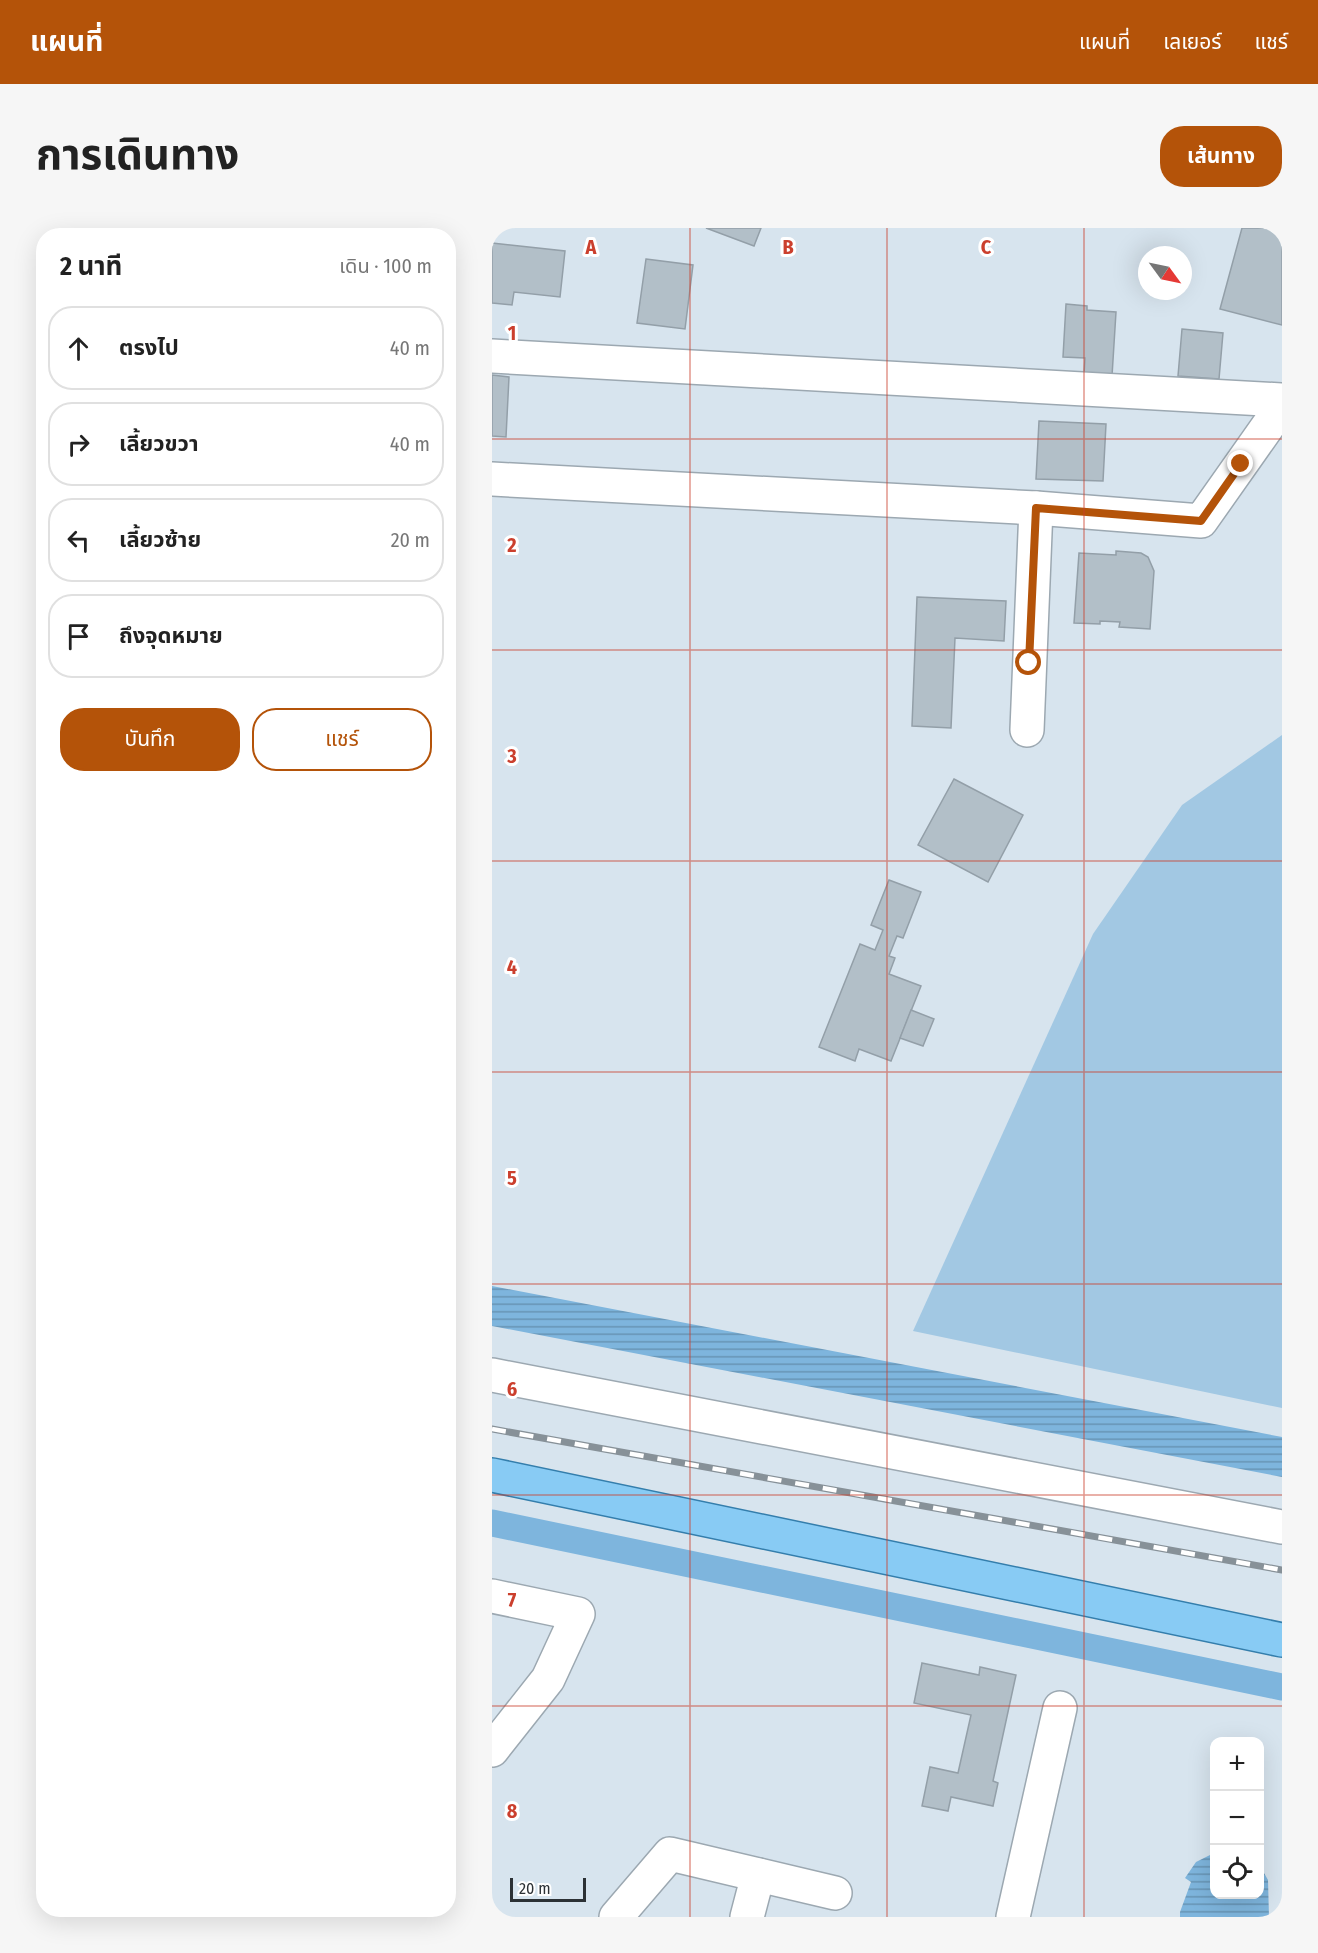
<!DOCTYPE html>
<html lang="th">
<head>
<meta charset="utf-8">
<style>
  body { margin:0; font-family:"Fira Sans Condensed","Noto Sans Thai",sans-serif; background:#f6f6f6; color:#222 }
  .controls { position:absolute; right:18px; bottom:18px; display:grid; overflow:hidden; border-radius:12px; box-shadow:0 6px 24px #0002 }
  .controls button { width:54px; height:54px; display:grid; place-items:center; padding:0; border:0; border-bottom:2px solid #e0e0e0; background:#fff; color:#222; font:30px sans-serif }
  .compass { position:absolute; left:646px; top:18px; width:54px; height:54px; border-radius:50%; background:#fff; box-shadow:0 6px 24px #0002; rotate:123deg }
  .scale { position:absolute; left:18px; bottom:15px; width:76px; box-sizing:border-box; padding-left:6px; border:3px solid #2c3135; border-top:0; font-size:16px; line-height:21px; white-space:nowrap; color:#2c3135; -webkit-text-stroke:4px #fff; paint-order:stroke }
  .stop { position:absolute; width:18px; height:18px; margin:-14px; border:4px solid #b45309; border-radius:50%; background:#fff }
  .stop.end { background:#b45309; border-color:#fff; box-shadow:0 2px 6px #0008 }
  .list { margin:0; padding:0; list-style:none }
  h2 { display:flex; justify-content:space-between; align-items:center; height:78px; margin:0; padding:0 24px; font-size:26px }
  h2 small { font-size:20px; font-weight:400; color:#767676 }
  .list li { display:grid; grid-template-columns:39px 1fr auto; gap:18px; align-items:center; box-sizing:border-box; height:84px; margin:0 12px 12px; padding:0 12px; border:2px solid #e0e0e0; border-radius:24px }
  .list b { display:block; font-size:22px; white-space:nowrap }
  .list em { font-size:20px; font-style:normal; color:#767676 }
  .actions { display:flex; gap:12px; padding:18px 24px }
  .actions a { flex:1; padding:14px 0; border:2px solid #b45309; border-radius:24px; text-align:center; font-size:21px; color:#b45309 }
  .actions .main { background:#b45309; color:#fff }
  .icon { flex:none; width:33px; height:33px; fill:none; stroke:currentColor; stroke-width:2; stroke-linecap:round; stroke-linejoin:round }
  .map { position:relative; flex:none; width:790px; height:1689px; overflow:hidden; border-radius:24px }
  header { display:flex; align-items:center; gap:36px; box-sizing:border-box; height:84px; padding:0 30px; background:#b45309; color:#fff }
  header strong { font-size:28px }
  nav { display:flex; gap:33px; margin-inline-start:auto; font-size:21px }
  .intro { display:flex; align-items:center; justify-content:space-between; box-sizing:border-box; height:144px; padding:0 36px }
  h1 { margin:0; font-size:42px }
  .button { padding:15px 27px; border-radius:24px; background:#b45309; color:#fff; font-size:21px; font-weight:700 }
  main { display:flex; gap:36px; padding:0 36px }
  aside { flex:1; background:#fff; border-radius:24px; box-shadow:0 6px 24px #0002 }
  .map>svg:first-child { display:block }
  .grass { fill:#a2c8e3 }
  .water { fill:url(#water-rules) }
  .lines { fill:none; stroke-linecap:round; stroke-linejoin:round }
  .canal { stroke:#7eb5dd; stroke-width:27 }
  .building { fill:#b2bfc8; stroke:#939fa8; stroke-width:1.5 }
  .minor-casing { stroke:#9ca8b1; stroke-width:36 }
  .major-casing { stroke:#347eac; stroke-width:36 }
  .minor { stroke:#fff; stroke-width:33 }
  .major { stroke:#88cbf4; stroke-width:33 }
  .rail-casing { stroke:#879198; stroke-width:7 }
  .rail { stroke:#fff; stroke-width:4.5; stroke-dasharray:14; stroke-linecap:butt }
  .route { stroke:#b45309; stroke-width:8 }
  .grid { fill:none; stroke:#cb3f2d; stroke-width:1.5; stroke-opacity:0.55 }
  .grid-label { font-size:20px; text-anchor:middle; font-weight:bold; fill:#cb3f2d; stroke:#fff; stroke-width:6; stroke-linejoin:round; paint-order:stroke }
</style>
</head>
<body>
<header>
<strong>แผนที่</strong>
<nav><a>แผนที่</a><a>เลเยอร์</a><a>แชร์</a></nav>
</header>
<div class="intro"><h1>การเดินทาง</h1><a class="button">เส้นทาง</a></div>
<main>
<aside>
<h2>2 นาที<small>เดิน · 100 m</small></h2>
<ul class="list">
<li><svg class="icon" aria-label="ahead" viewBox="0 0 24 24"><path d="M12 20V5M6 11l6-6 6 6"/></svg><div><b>ตรงไป</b></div><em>40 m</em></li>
<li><svg class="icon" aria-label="right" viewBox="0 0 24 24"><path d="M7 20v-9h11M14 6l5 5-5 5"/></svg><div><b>เลี้ยวขวา</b></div><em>40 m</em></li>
<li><svg class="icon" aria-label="left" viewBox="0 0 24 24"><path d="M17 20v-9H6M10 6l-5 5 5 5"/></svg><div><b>เลี้ยวซ้าย</b></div><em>20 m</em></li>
<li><svg class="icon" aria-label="arrive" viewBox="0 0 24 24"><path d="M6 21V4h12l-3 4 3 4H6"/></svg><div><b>ถึงจุดหมาย</b></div></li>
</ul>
<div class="actions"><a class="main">บันทึก</a><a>แชร์</a></div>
</aside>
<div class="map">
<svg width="790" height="1689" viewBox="0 0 790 1689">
  <defs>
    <pattern id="water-rules" width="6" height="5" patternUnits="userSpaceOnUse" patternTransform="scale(1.5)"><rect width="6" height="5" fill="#7eb5dd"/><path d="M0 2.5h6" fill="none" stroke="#6794b4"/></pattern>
  </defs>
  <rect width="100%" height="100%" fill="#d7e4ee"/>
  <polygon class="grass" points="790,507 790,1180 421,1103 601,706 690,577"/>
  <g class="water">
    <polygon points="0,1058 790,1209 790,1249 0,1098"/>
    <polygon points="722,1625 722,1666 768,1666 768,1638 776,1652 777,1689 688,1689 688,1684 699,1654 693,1650 704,1634"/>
  </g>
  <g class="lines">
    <polyline class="canal" points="0,1295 790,1459"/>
  </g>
  <g class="building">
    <polygon points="214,0 269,0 262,18"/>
    <polygon points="750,0 772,0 790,5 790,97 728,81"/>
    <polygon points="0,15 73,23 68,69 22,64 20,77 0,75"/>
    <polygon points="154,31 201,37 193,101 145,95"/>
    <polygon points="574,76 595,78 595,82 624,84 620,148 592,146 593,130 571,129"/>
    <polygon points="690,101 731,105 727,151 686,148"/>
    <polygon points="0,147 17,149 14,209 0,208"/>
    <polygon points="547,193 614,196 611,253 544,251"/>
    <polygon points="624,323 649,325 656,329 662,343 658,401 627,399 628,394 608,393 608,396 582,395 587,325 624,327"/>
    <polygon points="425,369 514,373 512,413 463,410 459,500 420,498"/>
    <polygon points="462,551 531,587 496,654 426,617"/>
    <polygon points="397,652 429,664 411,710 405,708 397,728 403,730 397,746 429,758 399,833 367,821 363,833 327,819 368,716 383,722 391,702 379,697"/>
    <polygon points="419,782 442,791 431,818 408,810"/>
    <polygon points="430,1435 487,1447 488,1439 524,1447 501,1553 506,1555 501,1578 459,1569 456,1583 430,1578 438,1539 466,1545 479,1487 422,1475"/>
  </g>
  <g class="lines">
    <g class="minor-casing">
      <g id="minor">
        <polyline points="0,128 790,172"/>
        <polyline points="0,251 544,280 709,293 790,178"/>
        <polyline points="535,502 544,280"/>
        <polyline points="0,1147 790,1299"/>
        <polyline points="0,1368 86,1386 56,1451 0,1522"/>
        <polyline points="124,1689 178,1626 343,1665"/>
        <polyline points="255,1689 266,1647"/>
        <polyline points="521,1689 568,1480"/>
      </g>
    </g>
    <g class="major-casing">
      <polyline id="major" points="0,1247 790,1412"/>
    </g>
    <use href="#minor" class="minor"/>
    <use href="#major" class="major"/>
    <g class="rail-casing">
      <polyline id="rail" points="0,1201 790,1342"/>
    </g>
    <use href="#rail" class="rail"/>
  </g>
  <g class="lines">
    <polyline class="route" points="537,435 544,280 709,293 749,236"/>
  </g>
  <path class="grid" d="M198,0V1689M395,0V1689M592,0V1689M0,211H790M0,422H790M0,633H790M0,844H790M0,1056H790M0,1267H790M0,1478H790"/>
  <g class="grid-label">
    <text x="99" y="26">A</text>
    <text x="296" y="26">B</text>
    <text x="494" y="26">C</text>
    <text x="20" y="112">1</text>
    <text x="20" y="324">2</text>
    <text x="20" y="535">3</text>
    <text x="20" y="746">4</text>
    <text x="20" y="957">5</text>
    <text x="20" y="1168">6</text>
    <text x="20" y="1379">7</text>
    <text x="20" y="1590">8</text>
  </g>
</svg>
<div class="controls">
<button>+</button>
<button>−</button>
<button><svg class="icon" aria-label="locate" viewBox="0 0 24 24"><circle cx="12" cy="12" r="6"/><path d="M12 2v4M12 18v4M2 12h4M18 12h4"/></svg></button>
</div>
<svg class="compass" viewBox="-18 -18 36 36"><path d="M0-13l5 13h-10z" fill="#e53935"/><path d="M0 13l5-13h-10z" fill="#767676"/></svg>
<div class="scale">20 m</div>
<div class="stop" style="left:537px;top:435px"></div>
<div class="stop end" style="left:749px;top:236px"></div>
</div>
</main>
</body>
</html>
